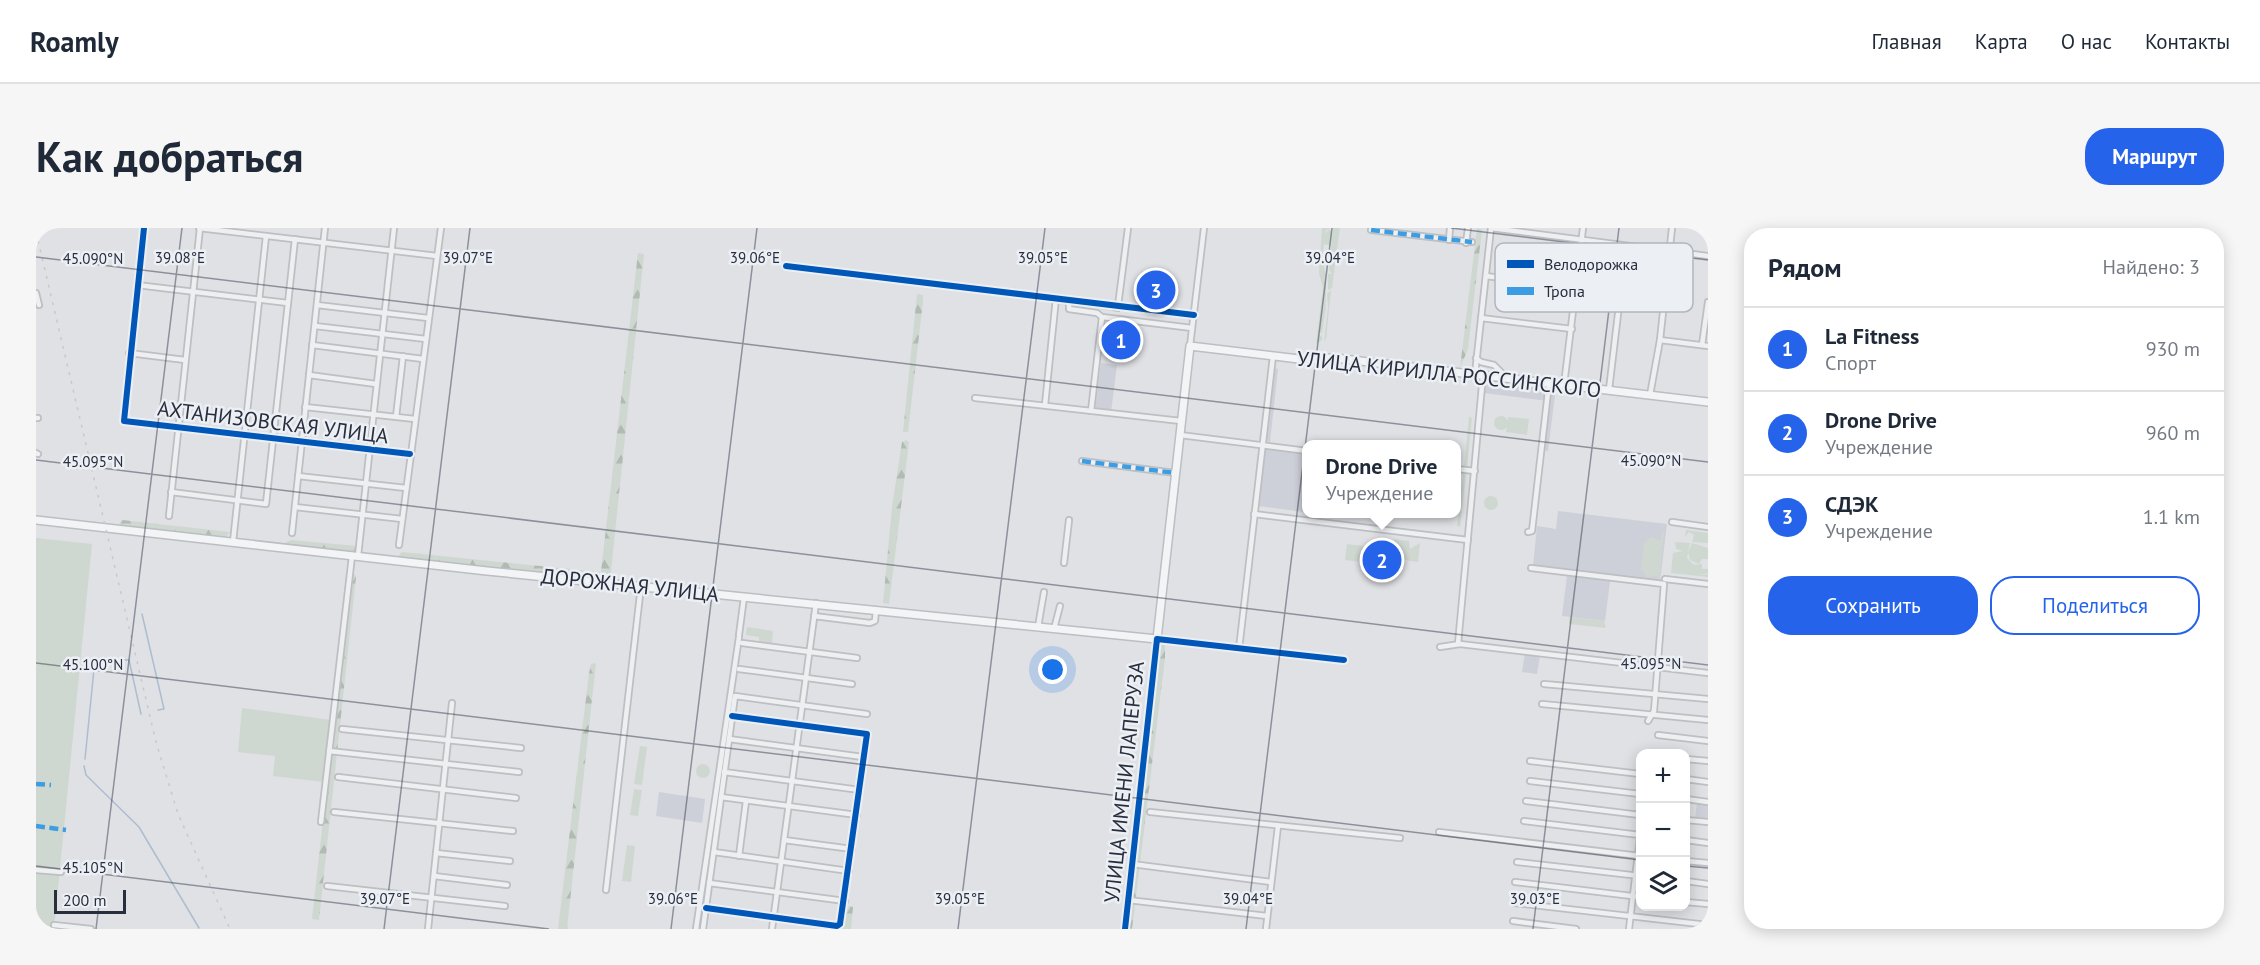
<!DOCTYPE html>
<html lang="ru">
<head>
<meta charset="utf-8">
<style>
  body { margin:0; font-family:"PT Sans",sans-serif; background:#f6f6f7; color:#1f2937 }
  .controls { position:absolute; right:18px; bottom:18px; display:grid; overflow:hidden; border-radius:12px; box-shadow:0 3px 15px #0003 }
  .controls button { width:54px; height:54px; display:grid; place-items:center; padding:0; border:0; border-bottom:2px solid #e0e1e3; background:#fff; color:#1f2937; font:30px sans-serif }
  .scale { position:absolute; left:18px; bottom:15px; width:72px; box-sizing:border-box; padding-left:6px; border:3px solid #272e3d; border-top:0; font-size:16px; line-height:21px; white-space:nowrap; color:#272e3d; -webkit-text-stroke:4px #eceff4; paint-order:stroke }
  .you { position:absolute; left:1017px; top:442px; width:21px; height:21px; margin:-15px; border:4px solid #fff; border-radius:50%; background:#1a73e8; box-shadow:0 0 0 9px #1a73e833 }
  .badge { display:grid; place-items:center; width:39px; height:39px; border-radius:50%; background:#2563eb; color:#fff; font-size:20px; font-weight:700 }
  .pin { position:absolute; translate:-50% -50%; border:3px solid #fff; box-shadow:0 2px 6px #0006 }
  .popup { position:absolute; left:1266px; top:212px; width:159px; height:78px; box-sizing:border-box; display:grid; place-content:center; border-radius:12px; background:#fff; filter:drop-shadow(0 2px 4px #0005); font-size:20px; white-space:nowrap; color:#747a83 }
  .popup b { font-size:22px; color:#1f2937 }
  .popup::after { content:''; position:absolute; left:50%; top:100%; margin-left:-12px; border:12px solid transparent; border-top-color:#fff }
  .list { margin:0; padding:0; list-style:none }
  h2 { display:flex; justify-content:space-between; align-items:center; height:78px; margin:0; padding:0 24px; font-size:26px }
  h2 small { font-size:20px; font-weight:400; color:#747a83 }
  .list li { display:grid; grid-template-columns:39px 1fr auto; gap:18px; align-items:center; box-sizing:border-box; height:84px; padding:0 24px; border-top:2px solid #e0e1e3 }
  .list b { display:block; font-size:22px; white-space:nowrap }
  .list p { margin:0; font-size:20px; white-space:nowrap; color:#747a83 }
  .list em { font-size:20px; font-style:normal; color:#747a83 }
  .actions { display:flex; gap:12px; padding:18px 24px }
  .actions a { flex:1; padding:14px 0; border:2px solid #2563eb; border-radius:24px; text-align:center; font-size:21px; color:#2563eb }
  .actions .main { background:#2563eb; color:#fff }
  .icon { flex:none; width:33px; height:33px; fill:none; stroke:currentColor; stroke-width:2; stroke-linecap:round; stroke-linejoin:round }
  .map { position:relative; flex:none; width:1672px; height:701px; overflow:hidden; border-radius:24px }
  header { display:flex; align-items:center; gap:36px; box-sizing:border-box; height:84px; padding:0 30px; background:#fff; border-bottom:2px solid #e0e1e3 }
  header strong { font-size:28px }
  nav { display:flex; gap:33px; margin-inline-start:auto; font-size:21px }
  .intro { display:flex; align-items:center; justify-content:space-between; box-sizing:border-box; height:144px; padding:0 36px }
  h1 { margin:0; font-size:42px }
  .button { padding:15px 27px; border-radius:24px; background:#2563eb; color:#fff; font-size:21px; font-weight:700 }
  main { display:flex; gap:36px; padding:0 36px }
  aside { flex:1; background:#fff; border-radius:24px; box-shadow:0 3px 15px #0003 }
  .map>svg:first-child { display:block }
  .built { fill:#cdd0d8 }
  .green { fill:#cfd8d0 }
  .forest { fill:url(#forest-firs) }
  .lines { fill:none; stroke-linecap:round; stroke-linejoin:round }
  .stream { stroke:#adbdd0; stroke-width:1.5 }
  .minor-casing { stroke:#bebfc3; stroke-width:8 }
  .major-casing { stroke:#bbbec2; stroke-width:10 }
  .minor { stroke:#eeeff1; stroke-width:4.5 }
  .major { stroke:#f3f4f5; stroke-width:7 }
  .rail { stroke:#c8c9cc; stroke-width:1.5; stroke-dasharray:3 6; stroke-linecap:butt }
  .quiet { stroke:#3d9de3; stroke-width:4.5; stroke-dasharray:9 4.5; stroke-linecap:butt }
  .cycleway-casing { stroke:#eceff4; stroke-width:10 }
  .cycleway { stroke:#0057b8; stroke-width:6 }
  .ticks { fill:none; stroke:#272e3d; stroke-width:1.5; stroke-opacity:0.45 }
  .labels { text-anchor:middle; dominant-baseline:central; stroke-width:5; stroke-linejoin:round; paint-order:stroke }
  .street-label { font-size:21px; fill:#272e3d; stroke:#eceff4 }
  .key { fill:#eceff4; stroke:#b1b5bd; stroke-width:1.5 }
  .key-label { font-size:16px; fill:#272e3d }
  .ticks-label { font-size:15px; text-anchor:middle; fill:#272e3d; stroke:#eceff4; stroke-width:5; stroke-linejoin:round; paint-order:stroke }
</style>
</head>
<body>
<header>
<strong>Roamly</strong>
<nav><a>Главная</a><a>Карта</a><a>О нас</a><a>Контакты</a></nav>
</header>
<div class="intro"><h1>Как добраться</h1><a class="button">Маршрут</a></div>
<main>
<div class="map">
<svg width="1672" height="701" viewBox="0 0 1672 701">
  <defs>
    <pattern id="forest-firs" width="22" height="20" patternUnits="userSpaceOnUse" patternTransform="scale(1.5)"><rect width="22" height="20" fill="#cfd8d0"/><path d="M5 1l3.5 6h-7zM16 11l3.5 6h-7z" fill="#b2bab4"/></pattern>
  </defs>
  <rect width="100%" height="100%" fill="#dfe1e5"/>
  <g class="built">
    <polygon points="1065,135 1081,137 1075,184 1059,182"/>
    <polygon points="1238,140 1242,141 1234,214 1230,213"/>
    <polygon points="1448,150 1520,159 1512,223 1507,222 1512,173 1448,165"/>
    <polygon points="1229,220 1271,226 1271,279 1268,284 1222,278"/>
    <polygon points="1522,283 1631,296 1624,353 1497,338 1501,298 1520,301"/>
    <polygon points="1531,348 1574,353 1569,393 1526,388"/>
    <polygon points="1489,425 1504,427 1501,446 1486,444"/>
    <polygon points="623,564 669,571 666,595 620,588"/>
    <polygon points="1661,575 1672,576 1672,593 1659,591"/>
  </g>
  <g class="green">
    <polygon points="1286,0 1295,0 1290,2 1289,6 1293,1 1296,5 1295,18 1288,16 1286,31 1290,46 1290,73 1287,80 1289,74 1290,78 1286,105 1283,105 1284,109 1286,107 1286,112 1280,116 1287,60 1283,45"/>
    <polygon points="1297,0 1304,0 1296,60 1292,62 1292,46 1296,46 1293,41"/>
    <polygon points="1106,43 1112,44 1109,72 1103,71"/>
    <polygon points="1295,62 1290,111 1288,113 1292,79 1291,66"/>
    <circle cx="1465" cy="195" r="7"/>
    <polygon points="1433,189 1436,190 1431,239 1428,239"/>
    <polygon points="1472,189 1493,191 1491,207 1470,204"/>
    <polygon points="1427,243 1430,244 1424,299 1421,298"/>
    <circle cx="1455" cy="275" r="7"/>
    <polygon points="1650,302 1672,305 1672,315 1656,314 1658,307 1653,304 1649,309"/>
    <polygon points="1626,303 1628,304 1623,352 1621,348 1611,349 1605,341 1608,315 1615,309 1625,313"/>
    <polygon points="0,310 56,316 18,701 0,701"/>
    <polygon points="1358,311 1373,313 1374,321 1384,315 1382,334 1355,330"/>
    <polygon points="1639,314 1654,315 1651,330 1658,337 1666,336 1666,341 1672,341 1672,345 1663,347 1672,346 1672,349 1635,345 1637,325 1647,323 1640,321"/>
    <polygon points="1656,315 1672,320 1672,331 1666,331 1663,336 1654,332 1652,324"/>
    <polygon points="1311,316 1336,319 1334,335 1309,332"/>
    <polygon points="1533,389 1568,393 1570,400 1533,396"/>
    <polygon points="711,399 737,403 736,415 723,414 723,409 710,407"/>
    <polygon points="206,480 295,492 288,554 237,548 239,528 202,524"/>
    <polygon points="604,518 611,519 606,557 598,556"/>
    <circle cx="667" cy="543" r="7"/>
    <polygon points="598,561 606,562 602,588 594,587"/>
    <polygon points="591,617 599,618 595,654 586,653"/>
  </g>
  <g class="forest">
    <polygon points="1441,0 1446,2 1432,121 1424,140"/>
    <polygon points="602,25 608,26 574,353 564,352"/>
    <polygon points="881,66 887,67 887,73 872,204 867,204"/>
    <polygon points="1022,72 1084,81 1084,84 1022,76"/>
    <polygon points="870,212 873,214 853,376 847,375 856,279 866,214"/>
    <polygon points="86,292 194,304 188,311 88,299 83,296"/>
    <polygon points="256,312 321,318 320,324 317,326 251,318 250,314"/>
    <polygon points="366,324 564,344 562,351 360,330"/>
    <polygon points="315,340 320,349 283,692 276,691"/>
    <polygon points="1125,414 1129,417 1129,430 1096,701 1090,701 1122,415"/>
    <polygon points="560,435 531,701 522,701 553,445 555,436"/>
    <polygon points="813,678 817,679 815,701 806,701 808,686"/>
  </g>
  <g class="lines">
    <g class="stream">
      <polyline points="106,386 128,481 122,482"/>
      <polyline points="49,531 59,431 93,432 105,486"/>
      <polyline points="48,538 50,547 103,599 163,700"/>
    </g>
    <g class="minor-casing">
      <g id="minor">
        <polyline points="108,0 88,193 374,226"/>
        <polyline points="163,0 401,28"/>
        <polyline points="1455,0 1672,28"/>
        <polyline points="1335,2 1436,14"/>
        <polyline points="1413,12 1414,0"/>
        <polyline points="1430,15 1432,0"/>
        <polyline points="750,38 1158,87"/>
        <polyline points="1450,48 1540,60"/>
        <polyline points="101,57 252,75"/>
        <polyline points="0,65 3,77"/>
        <polyline points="1033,72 1033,81 1061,85 1066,89 1156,100"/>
        <polyline points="281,77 392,90"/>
        <polyline points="1082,78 1092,0"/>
        <polyline points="1445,90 1536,101"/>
        <polyline points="279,98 390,111"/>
        <polyline points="1624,112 1672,118"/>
        <polyline points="276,117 387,131"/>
        <polyline points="1666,117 1672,74"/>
        <polyline points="1154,118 1168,0"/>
        <polyline points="93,125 149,132"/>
        <polyline points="1440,130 1445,134 1458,137 1471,150"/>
        <polyline points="1439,146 1455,0"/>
        <polyline points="273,147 340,156"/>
        <polyline points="1528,157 1547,0"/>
        <polyline points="1573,162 1590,18"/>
        <polyline points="1614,167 1624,112 1636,0"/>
        <polyline points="939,170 1145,193"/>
        <polyline points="1009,177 1020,70"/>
        <polyline points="269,179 379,191"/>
        <polyline points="1055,183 1066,89"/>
        <polyline points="360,189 367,128"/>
        <polyline points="0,190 2,190"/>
        <polyline points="1144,207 1271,223"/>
        <polyline points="0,225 2,226"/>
        <polyline points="1046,233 1139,245"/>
        <polyline points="1421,241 1439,243"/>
        <polyline points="262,248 370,260"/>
        <polyline points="135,264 230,276 259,11"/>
        <polyline points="259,279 366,291"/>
        <polyline points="1218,286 1432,312"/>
        <polyline points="133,288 164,0"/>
        <polyline points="1636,294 1672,299"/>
        <polyline points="1492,304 1496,303 1513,155"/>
        <polyline points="256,305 289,0"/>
        <polyline points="197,314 230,8"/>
        <polyline points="363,317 405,0"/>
        <polyline points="322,328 358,0"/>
        <polyline points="1028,335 1033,292"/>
        <polyline points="1495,340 1628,356 1618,483 1612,493"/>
        <polyline points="1629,351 1672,356"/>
        <polyline points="778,388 834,395 839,393 840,382"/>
        <polyline points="1002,399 1008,364"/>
        <polyline points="1018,401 1024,378"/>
        <polyline points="703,407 708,369"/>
        <polyline points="706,415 821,430"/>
        <polyline points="1422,416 1447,147"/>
        <polyline points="1404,419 1424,416 1672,445"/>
        <polyline points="1203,421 1237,128"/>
        <polyline points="703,441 816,456"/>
        <polyline points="1508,456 1672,471"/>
        <polyline points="1506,476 1672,492"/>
        <polyline points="306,501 485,520"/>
        <polyline points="1622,507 1672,513"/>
        <polyline points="693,511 827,529"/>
        <polyline points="293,523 483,544"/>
        <polyline points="1650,531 1672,533"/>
        <polyline points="1494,533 1604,546"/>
        <polyline points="688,544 824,562"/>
        <polyline points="302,549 480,570"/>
        <polyline points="1650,551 1672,554"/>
        <polyline points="1494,553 1604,566"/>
        <polyline points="685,569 821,587"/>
        <polyline points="1650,571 1672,574"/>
        <polyline points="1490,573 1604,587"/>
        <polyline points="298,584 477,603"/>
        <polyline points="1114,584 1364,610"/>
        <polyline points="1650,592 1672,594"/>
        <polyline points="1488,593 1604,607"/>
        <polyline points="285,594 316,328"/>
        <polyline points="1403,604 1604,628"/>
        <polyline points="748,612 816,621"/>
        <polyline points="1650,612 1672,615"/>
        <polyline points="678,624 813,643"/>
        <polyline points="400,625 474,633"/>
        <polyline points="703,628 710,573"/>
        <polyline points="1650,633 1672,635"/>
        <polyline points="1481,634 1604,648"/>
        <polyline points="1096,636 1235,654"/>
        <polyline points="0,642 25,644"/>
        <polyline points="398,648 471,657"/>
        <polyline points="1650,653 1672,656"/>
        <polyline points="1479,654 1604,669"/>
        <polyline points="673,655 809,673"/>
        <polyline points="291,658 469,678"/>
        <polyline points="570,662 605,358"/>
        <polyline points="1092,672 1231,688"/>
        <polyline points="1650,674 1672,676"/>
        <polyline points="1479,675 1672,697"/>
        <polyline points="670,680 801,698 804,696 831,506 696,488"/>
        <polyline points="1477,693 1540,701"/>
        <polyline points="18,697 55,701"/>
        <polyline points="392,701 416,475"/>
        <polyline points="660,701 703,409"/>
        <polyline points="667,701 699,468 831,486"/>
        <polyline points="736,701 780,375"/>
        <polyline points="1089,701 1121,411 1308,432"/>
        <polyline points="1230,701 1242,598"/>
        <polyline points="1593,701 1604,609"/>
      </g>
    </g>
    <g class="major-casing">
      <polyline id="major" points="0,292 451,343 1121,411 1154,118 1263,131 1299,130 1672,174"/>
    </g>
    <use href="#minor" class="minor"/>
    <use href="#major" class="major"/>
    <polyline class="rail" points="0,4 120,514 142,586 194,701"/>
    <g class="quiet">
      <polyline points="1335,2 1436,14"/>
      <polyline points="1046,233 1139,245"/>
      <polyline points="0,556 15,557"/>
      <polyline points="0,598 30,602"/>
    </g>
    <g class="cycleway-casing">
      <g id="cycleway">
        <polyline points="108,0 88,193 374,226"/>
        <polyline points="750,38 1158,87"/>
        <polyline points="670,680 801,698 804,696 831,506 696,488"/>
        <polyline points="1089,701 1121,411 1308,432"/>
      </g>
    </g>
    <use href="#cycleway" class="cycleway"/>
  </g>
  <path class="ticks" d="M1415,0L1672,32M0,29L1672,234M0,232L1672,437M0,435L1604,632M0,638L513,701M1650,638L1672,640M60,701L146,0M348,701L434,0M635,701L721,0M922,701L1009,0M1210,701L1296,0M1497,701L1583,0"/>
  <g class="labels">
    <g class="street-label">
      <text transform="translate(1413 146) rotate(6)">УЛИЦА КИРИЛЛА РОССИНСКОГО</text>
      <text transform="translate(237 194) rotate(7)">АХТАНИЗОВСКАЯ УЛИЦА</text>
      <text transform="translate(594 357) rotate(6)">ДОРОЖНАЯ УЛИЦА</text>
      <text transform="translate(1088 554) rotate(-84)">УЛИЦА ИМЕНИ ЛАПЕРУЗА</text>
    </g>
  </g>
  <rect x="1459" y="15" width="198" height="69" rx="9" class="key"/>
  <rect x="1471" y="32" width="27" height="8" fill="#0057b8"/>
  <rect x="1471" y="59" width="27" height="8" fill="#3d9de3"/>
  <g class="key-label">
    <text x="1508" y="42">Велодорожка</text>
    <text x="1508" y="69">Тропа</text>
  </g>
  <g class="ticks-label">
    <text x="144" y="35">39.08°E</text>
    <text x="432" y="35">39.07°E</text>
    <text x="719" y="35">39.06°E</text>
    <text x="1007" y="35">39.05°E</text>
    <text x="1294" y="35">39.04°E</text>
    <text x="57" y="36">45.090°N</text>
    <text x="1615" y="238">45.090°N</text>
    <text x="57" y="239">45.095°N</text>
    <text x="1615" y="441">45.095°N</text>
    <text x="57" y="442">45.100°N</text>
    <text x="57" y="645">45.105°N</text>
    <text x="349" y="676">39.07°E</text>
    <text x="637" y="676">39.06°E</text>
    <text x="924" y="676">39.05°E</text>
    <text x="1212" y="676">39.04°E</text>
    <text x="1499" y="676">39.03°E</text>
  </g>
</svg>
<div class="controls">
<button>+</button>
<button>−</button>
<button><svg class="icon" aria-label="layers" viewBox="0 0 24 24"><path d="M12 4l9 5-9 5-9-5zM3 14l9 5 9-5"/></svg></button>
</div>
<div class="scale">200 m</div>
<div class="you"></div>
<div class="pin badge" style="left:1085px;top:112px">1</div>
<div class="pin badge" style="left:1346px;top:332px">2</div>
<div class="popup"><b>Drone Drive</b>Учреждение</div>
<div class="pin badge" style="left:1120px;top:62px">3</div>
</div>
<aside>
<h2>Рядом<small>Найдено: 3</small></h2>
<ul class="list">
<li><span class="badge">1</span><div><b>La Fitness</b><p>Спорт</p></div><em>930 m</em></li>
<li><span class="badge">2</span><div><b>Drone Drive</b><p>Учреждение</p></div><em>960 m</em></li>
<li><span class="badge">3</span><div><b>СДЭК</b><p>Учреждение</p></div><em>1.1 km</em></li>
</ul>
<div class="actions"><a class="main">Сохранить</a><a>Поделиться</a></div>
</aside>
</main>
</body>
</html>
